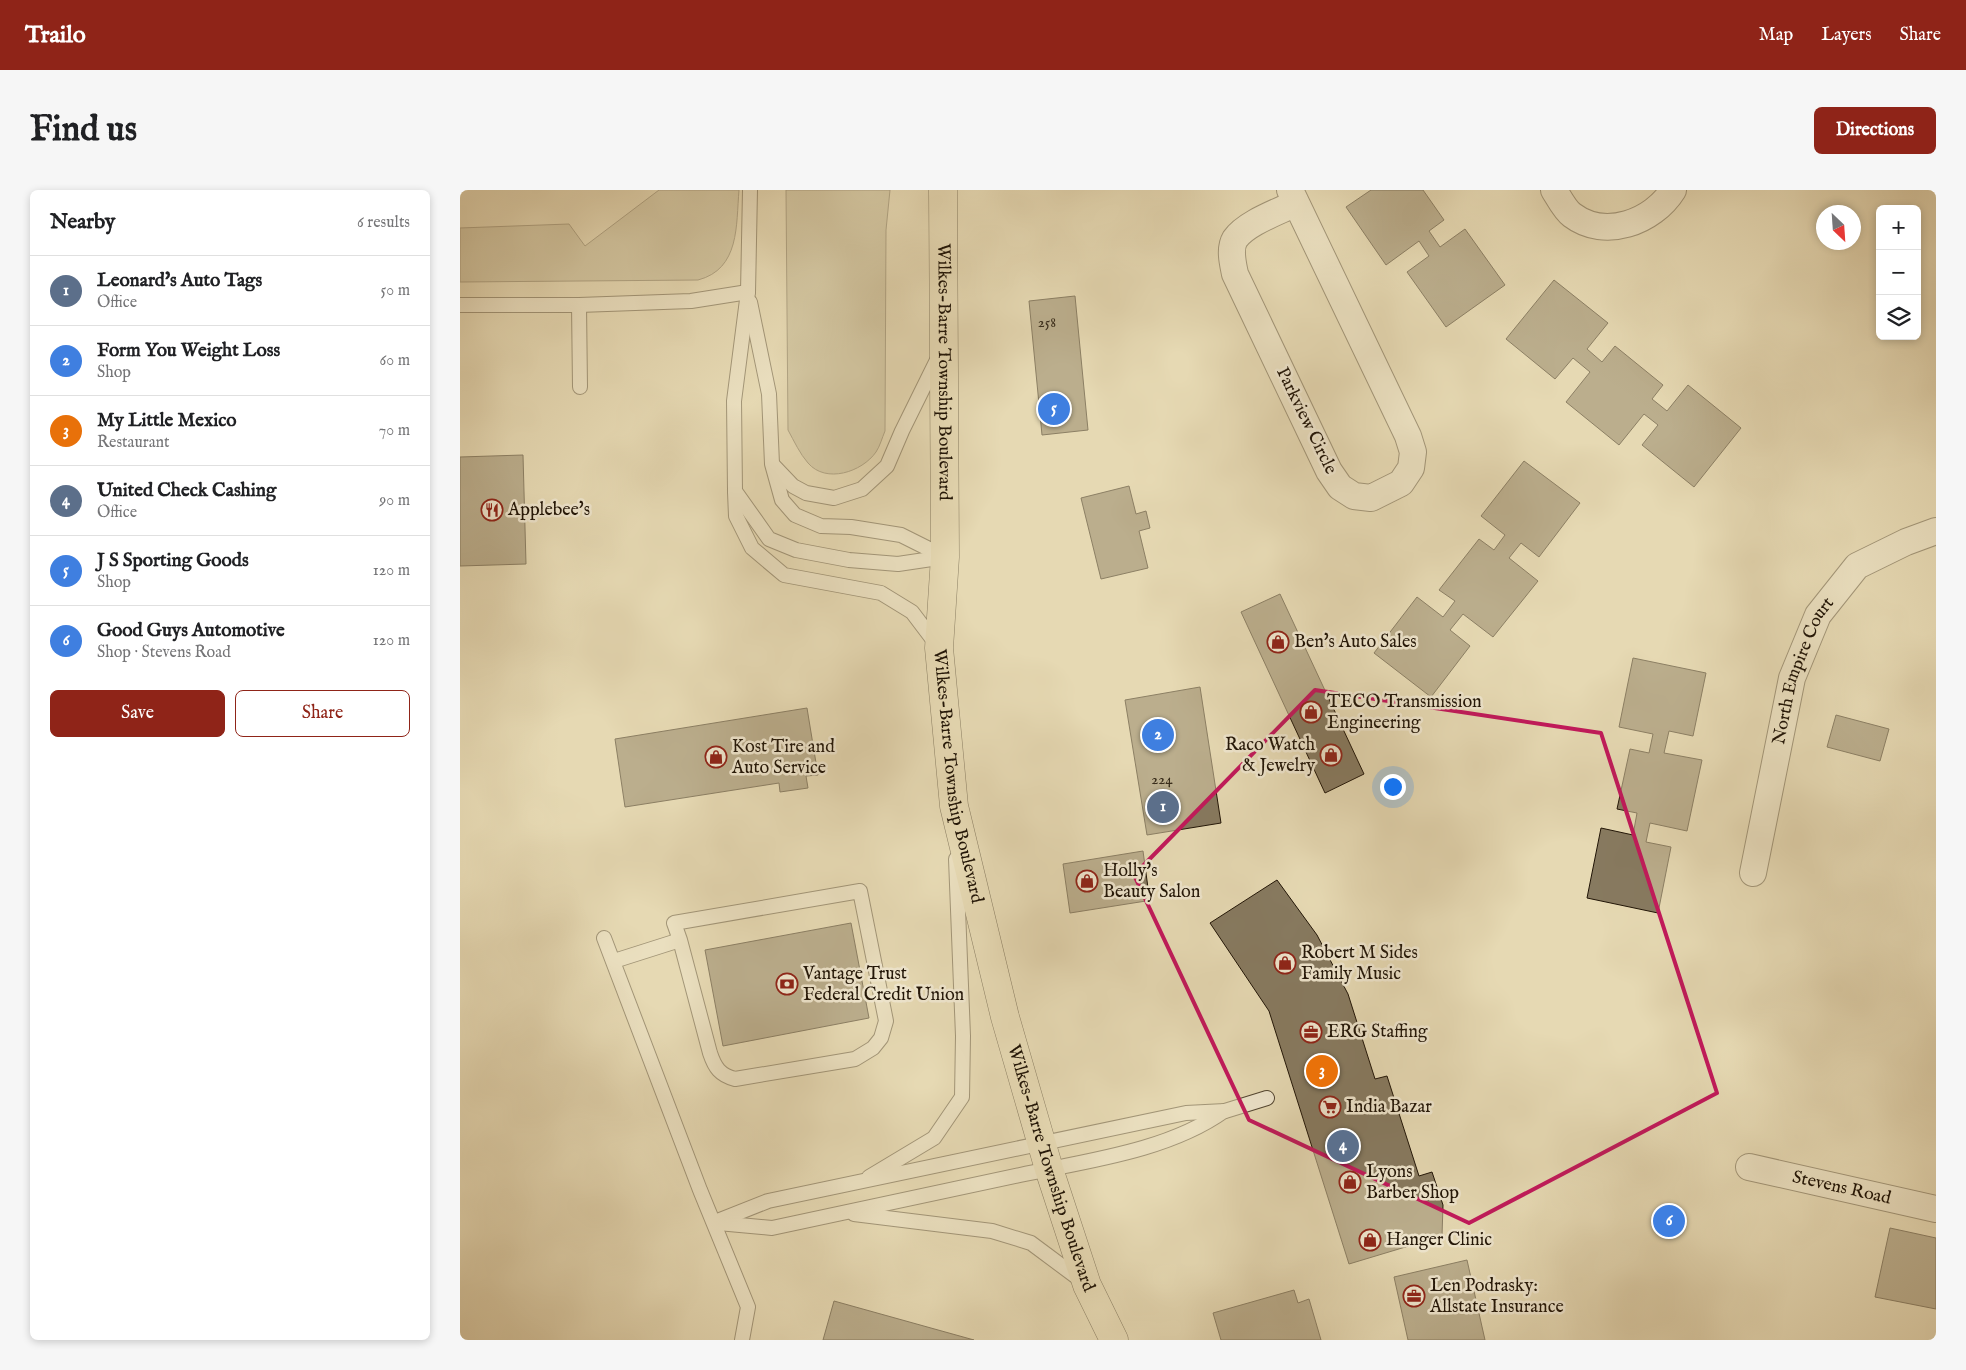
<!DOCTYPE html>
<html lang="en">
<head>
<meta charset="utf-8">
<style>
  body { margin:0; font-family:"IM FELL English",serif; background:#f6f6f6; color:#202124 }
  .controls { position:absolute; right:15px; top:15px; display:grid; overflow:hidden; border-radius:8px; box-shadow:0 2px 8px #0003 }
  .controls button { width:45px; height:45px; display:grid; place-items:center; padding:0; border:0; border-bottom:1px solid #e0e0e0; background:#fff; color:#202124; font:25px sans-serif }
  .compass { position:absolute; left:1356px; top:15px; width:45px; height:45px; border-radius:50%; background:#fff; box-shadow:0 2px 8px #0003; rotate:155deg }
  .you { position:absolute; left:932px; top:596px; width:18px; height:18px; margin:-12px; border:4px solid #fff; border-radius:50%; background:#1a73e8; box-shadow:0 0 0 8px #1a73e833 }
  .badge { display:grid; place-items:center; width:32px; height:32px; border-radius:50%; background:#8f2418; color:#fff; font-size:16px; font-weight:700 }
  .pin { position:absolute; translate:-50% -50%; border:2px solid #fff; box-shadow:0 1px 5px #0006 }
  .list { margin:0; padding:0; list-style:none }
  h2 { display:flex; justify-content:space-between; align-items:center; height:65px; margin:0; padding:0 20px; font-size:21px }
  h2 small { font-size:16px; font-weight:400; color:#757577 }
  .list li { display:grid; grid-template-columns:32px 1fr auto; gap:15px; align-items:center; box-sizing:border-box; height:70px; padding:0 20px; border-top:1px solid #e0e0e0 }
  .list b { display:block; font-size:19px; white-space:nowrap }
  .list p { margin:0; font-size:16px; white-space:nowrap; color:#757577 }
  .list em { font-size:16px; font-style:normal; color:#757577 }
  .actions { display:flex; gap:10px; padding:15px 20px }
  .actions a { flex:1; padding:11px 0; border:1px solid #8f2418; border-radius:8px; text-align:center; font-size:18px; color:#8f2418 }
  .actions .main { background:#8f2418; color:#fff }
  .icon { flex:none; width:28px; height:28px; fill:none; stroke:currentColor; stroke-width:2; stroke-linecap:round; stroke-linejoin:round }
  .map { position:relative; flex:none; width:1476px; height:1150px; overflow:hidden; border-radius:8px }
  header { display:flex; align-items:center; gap:30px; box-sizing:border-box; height:70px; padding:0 25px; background:#8f2418; color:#fff }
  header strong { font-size:24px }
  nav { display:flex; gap:28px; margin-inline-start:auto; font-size:18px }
  .intro { display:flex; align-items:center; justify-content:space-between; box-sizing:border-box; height:120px; padding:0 30px }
  h1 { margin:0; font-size:35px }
  .button { padding:12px 22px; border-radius:8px; background:#8f2418; color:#fff; font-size:18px; font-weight:700 }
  main { display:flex; gap:30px; padding:0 30px }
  aside { flex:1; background:#fff; border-radius:8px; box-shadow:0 2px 8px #0003 }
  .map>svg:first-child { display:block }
  .green { fill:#c4b896; stroke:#72664e }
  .building { fill:#877a60; stroke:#201406 }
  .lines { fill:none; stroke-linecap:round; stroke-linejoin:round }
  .lane-casing { stroke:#524531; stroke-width:16 }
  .street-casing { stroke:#524531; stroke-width:28 }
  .primary-casing { stroke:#201406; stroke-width:29 }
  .lane { stroke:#efe6ce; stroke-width:14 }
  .street { stroke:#efe6ce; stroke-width:26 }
  .primary { stroke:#e6d9b3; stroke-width:28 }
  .marked { fill:none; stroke:#c2185b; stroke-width:4; stroke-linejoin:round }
  .labels { text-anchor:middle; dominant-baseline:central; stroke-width:5; stroke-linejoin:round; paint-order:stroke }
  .number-label { font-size:15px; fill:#3a2e1c }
  .street-label { font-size:18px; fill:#201406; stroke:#efe6ce }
  .poi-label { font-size:18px; fill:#201406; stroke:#efe6ce; text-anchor:start }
</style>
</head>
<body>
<header>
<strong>Trailo</strong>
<nav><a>Map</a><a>Layers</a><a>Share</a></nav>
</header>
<div class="intro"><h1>Find us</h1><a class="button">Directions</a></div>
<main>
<aside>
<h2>Nearby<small>6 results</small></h2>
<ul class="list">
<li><span class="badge" style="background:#5c6f8a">1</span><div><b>Leonard's Auto Tags</b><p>Office</p></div><em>50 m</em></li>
<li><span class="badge" style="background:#3f7fe0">2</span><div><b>Form You Weight Loss</b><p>Shop</p></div><em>60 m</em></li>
<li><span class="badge" style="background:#e8710a">3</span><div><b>My Little Mexico</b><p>Restaurant</p></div><em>70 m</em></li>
<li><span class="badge" style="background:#5c6f8a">4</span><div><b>United Check Cashing</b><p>Office</p></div><em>90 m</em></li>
<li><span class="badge" style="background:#3f7fe0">5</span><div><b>J S Sporting Goods</b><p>Shop</p></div><em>120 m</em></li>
<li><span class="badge" style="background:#3f7fe0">6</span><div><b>Good Guys Automotive</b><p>Shop · Stevens Road</p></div><em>120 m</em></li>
</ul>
<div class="actions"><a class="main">Save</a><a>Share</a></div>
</aside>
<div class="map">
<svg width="1476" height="1150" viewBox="0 0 1476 1150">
  <rect width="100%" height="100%" fill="#e6d9b3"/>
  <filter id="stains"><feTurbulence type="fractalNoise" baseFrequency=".004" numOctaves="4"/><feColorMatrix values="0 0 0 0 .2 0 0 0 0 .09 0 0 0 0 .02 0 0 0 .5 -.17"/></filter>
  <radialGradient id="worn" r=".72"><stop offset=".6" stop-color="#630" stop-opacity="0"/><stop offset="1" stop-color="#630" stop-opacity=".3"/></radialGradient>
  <g class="green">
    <path d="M199,0H279C276,35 280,79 238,90L0,92V38L109,34L125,56Z"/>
    <path d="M326,0H430L426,40L425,241C422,248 420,256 416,262C402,282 366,294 348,273C340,264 334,251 328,240Z"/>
  </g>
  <g class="building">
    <polygon points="911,0 963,0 984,30 969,41 980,57 1005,39 1045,95 986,137 947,82 969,66 959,51 926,75 886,17"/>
    <polygon points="1094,90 1148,133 1127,159 1142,172 1155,156 1203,195 1192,209 1207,221 1228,195 1281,238 1234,297 1182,255 1198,235 1184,224 1159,255 1106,212 1130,182 1113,168 1095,189 1046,149"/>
    <polygon points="615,106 628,240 582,245 569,111"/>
    <polygon points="63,265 66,374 0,376 0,267"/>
    <polygon points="1064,271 1120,313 1079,367 1061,353 1049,368 1078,391 1033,447 1003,424 990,440 1010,456 971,507 914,463 957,407 983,427 995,411 979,400 1019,349 1034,360 1045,345 1021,326"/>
    <polygon points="669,296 676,324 686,321 690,338 679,341 688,378 641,389 621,308"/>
    <polygon points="820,404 904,584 865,603 781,422"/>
    <polygon points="1173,468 1246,483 1233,546 1209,541 1204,563 1242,570 1227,641 1190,633 1186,652 1211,657 1198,723 1127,708 1141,638 1173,645 1177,623 1157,619 1170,559 1189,563 1193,544 1159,537"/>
    <polygon points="740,497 761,633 687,645 665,510"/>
    <polygon points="347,518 358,585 346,586 348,598 320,602 319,593 165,617 155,549"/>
    <polygon points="1376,525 1429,539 1420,571 1367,557"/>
    <polygon points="683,661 688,698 684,699 686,711 610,723 603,674"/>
    <polygon points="817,690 857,745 888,804 915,889 927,886 959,986 972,982 983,1015 982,1046 889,1074 809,821 750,733"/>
    <polygon points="391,733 409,828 263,856 245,760"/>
    <polygon points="1430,1038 1476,1048 1476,1119 1415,1107"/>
    <polygon points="1007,1070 1025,1150 948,1150 934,1087"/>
    <polygon points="834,1100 838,1113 849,1109 861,1150 761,1150 753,1123"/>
    <polygon points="374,1111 514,1150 363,1150"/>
  </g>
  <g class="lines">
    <g class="lane-casing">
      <g id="lane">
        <polyline points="290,0 288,102 274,211 275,301 309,349 336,360 389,370 438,374 485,367"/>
        <polyline points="290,112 309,204 312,274 322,310 335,325 361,336 391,337 441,345 485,367"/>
        <polyline points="0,115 119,115 231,111 288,102"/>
        <polyline points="119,115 120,197"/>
        <polyline points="313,275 333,296 346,303 374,308 402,299 427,276 442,241 478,168"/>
        <polyline points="275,302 276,326 292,358 324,385 421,403 452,422 477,455"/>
        <polyline points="144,748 240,1000 288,1117 282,1150"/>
        <path d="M154,771L220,750L214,733L400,701L426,831L421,848L413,858L395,869L275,889C260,885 255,878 250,863L220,750"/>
        <polyline points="409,987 474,948 502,907 503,846 496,669"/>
        <polyline points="394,1024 532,1041 571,1053 622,1091"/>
        <polyline points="255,1032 308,1011 726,923 765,921 807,908"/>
        <path d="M258,1033L312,1038C394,1021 477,1003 560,985C626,971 708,961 764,921"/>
      </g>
    </g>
    <g class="street-casing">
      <g id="street">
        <path d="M830,0L948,246L953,262L951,278L941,293L911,308L894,306L880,297L869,281L775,84C773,74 769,59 775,49C786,33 818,22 836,13"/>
        <path d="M1094,0C1099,8 1105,20 1112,25C1145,50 1193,32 1213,0"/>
        <path id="s1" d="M1293,683L1332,488L1358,425L1397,376L1446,352L1476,341"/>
        <path id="s2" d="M1289,977L1476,1019"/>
      </g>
    </g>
    <g class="primary-casing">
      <g id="primary">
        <path id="s3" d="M483,0L485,367L479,458L494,616L545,827L589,979L627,1095L654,1150"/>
      </g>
    </g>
    <use href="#lane" class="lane"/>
    <use href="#street" class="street"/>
    <use href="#primary" class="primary"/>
  </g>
  <path d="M0 0H1476V1150H0ZM855,500L1141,543L1257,903L1009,1033L789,930L674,685Z" fill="#e6d9b3" fill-opacity=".55" fill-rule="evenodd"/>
  <path class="marked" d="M855,500L1141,543L1257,903L1009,1033L789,930L674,685Z"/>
  <defs>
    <g id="restaurant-ring" transform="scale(1.125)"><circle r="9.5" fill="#efe6ce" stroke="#8f2418" stroke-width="1.5"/><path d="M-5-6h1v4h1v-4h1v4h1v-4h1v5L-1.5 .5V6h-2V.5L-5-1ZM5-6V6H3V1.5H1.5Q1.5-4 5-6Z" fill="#8f2418"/></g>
    <g id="shop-ring" transform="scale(1.125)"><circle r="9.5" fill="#efe6ce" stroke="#8f2418" stroke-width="1.5"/><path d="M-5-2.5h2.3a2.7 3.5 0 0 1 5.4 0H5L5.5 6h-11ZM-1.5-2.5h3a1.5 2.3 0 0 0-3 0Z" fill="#8f2418"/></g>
    <g id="bank-ring" transform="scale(1.125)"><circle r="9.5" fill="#efe6ce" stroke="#8f2418" stroke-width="1.5"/><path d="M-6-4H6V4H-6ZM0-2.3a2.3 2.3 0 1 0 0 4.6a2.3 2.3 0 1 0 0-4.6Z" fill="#8f2418"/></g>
    <g id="office-ring" transform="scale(1.125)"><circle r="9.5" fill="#efe6ce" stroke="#8f2418" stroke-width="1.5"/><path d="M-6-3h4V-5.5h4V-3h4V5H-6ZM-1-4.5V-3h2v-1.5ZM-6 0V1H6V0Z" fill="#8f2418"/></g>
    <g id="supermarket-ring" transform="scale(1.125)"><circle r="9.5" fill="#efe6ce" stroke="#8f2418" stroke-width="1.5"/><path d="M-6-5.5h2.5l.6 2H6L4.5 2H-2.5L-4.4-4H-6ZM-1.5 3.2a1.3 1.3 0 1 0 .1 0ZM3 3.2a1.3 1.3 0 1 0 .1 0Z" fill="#8f2418"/></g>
  </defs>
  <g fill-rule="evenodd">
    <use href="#restaurant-ring" x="32" y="320"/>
    <use href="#shop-ring" x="818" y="452"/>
    <use href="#shop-ring" x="851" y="522"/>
    <use href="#shop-ring" x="871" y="565"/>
    <use href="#shop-ring" x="256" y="567"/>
    <use href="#shop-ring" x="627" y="691"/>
    <use href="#shop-ring" x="825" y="773"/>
    <use href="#bank-ring" x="327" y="794"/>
    <use href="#office-ring" x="851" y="842"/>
    <use href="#supermarket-ring" x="870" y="917"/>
    <use href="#shop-ring" x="890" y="992"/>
    <use href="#shop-ring" x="910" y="1050"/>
    <use href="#office-ring" x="954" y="1106"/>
  </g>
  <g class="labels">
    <g class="number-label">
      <text x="587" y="132">258</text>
      <text x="702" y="589">224</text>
    </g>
    <g class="street-label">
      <text stroke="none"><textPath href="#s3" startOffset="182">Wilkes-Barre Township Boulevard</textPath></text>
      <text transform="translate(846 231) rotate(64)">Parkview Circle</text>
      <text stroke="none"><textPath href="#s1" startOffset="209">North Empire Court</textPath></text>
      <text stroke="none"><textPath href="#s3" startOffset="588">Wilkes-Barre Township Boulevard</textPath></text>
      <text stroke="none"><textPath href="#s3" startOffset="992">Wilkes-Barre Township Boulevard</textPath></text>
      <text stroke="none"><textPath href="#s2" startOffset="95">Stevens Road</textPath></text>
    </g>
    <g class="poi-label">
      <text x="48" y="320">Applebee's</text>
      <text x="834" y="452">Ben's Auto Sales</text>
      <text x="867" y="512">TECO Transmission<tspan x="867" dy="21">Engineering</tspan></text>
      <text x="855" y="555" text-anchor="end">Raco Watch<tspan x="855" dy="21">&amp; Jewelry</tspan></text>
      <text x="272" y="557">Kost Tire and<tspan x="272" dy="21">Auto Service</tspan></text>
      <text x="643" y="681">Holly's<tspan x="643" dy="21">Beauty Salon</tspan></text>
      <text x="841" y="763">Robert M Sides<tspan x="841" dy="21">Family Music</tspan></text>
      <text x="343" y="784">Vantage Trust<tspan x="343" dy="21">Federal Credit Union</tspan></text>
      <text x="867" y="842">ERG Staffing</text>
      <text x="886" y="917">India Bazar</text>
      <text x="906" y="982">Lyons<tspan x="906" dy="21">Barber Shop</tspan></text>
      <text x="926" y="1050">Hanger Clinic</text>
      <text x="970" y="1096">Len Podrasky:<tspan x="970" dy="21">Allstate Insurance</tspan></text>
    </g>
  </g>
  <rect width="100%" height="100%" filter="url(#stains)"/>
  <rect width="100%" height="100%" fill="url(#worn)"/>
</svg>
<div class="controls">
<button>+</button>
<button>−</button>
<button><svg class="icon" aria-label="layers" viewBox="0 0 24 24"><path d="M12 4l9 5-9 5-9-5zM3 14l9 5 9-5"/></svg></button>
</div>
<svg class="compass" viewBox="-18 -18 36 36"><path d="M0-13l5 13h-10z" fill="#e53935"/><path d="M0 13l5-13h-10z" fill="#757577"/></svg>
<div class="you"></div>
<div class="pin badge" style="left:703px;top:617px;background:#5c6f8a">1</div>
<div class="pin badge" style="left:698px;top:545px;background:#3f7fe0">2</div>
<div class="pin badge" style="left:862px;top:881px;background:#e8710a">3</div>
<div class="pin badge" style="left:883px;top:956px;background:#5c6f8a">4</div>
<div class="pin badge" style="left:594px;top:219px;background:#3f7fe0">5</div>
<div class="pin badge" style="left:1209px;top:1031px;background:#3f7fe0">6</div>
</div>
</main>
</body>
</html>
